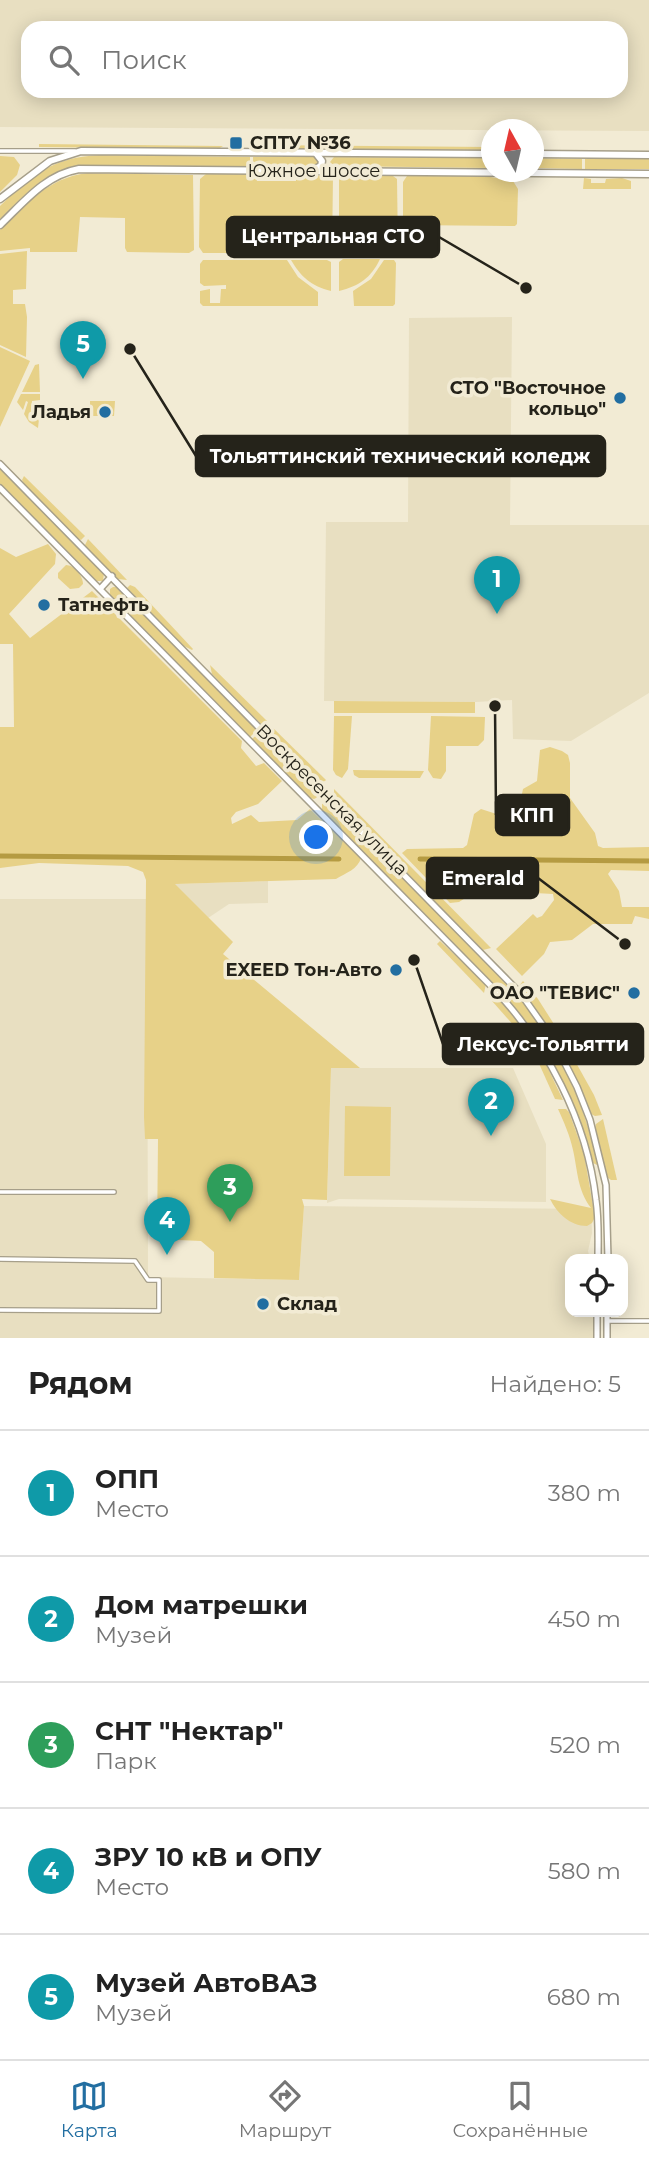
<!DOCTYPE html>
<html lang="ru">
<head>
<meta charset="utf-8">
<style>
  body { margin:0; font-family:Montserrat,sans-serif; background:#f2f2f2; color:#222 }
  .controls { position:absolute; right:21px; bottom:21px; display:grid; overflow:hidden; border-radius:14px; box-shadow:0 4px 18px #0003 }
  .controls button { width:63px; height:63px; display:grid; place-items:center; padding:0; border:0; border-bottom:2px solid #e0e0e0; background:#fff; color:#222; font:35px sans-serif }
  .compass { position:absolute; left:481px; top:119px; width:63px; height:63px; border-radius:50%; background:#fff; box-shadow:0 4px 18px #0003; rotate:352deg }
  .you { position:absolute; left:317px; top:838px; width:24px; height:24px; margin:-18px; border:5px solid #fff; border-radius:50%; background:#1a73e8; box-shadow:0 0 0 10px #1a73e833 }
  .badge { display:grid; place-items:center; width:46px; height:46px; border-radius:50%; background:#226ea1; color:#fff; font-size:23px; font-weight:700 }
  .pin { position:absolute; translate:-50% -58px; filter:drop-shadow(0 2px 4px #0008) }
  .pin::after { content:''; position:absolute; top:37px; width:24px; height:21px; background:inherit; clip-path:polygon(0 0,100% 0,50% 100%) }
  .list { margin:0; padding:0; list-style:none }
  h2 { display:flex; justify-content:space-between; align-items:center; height:91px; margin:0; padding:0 28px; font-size:30px }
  h2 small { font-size:23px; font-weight:400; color:#767676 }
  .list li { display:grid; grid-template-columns:46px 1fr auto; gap:21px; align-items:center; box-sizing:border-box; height:126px; padding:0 28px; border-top:2px solid #e0e0e0 }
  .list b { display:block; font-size:26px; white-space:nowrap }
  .list p { margin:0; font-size:23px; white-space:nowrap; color:#767676 }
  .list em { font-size:23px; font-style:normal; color:#767676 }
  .icon { flex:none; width:38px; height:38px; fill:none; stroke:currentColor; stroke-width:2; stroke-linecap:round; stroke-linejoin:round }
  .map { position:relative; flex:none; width:649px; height:1338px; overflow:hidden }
  .search { position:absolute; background:#fff; box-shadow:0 4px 18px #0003; left:21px; right:21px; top:21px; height:77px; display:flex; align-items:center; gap:18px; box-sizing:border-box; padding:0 24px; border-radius:21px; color:#767676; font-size:26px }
  .sheet { height:721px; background:#fff }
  nav { display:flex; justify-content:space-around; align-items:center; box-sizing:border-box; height:98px; border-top:2px solid #e0e0e0; background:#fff; font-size:19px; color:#767676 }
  nav a { display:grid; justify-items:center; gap:4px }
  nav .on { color:#226ea1 }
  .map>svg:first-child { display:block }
  .built { fill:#e8dfc1; fill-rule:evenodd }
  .green { fill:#e7d188 }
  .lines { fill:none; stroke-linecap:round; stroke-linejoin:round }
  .canal { stroke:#b59b42; stroke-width:5 }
  .street-casing { stroke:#a69f8a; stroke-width:6 }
  .secondary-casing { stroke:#a69f8a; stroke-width:8 }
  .primary-casing { stroke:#a69f8a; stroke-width:9 }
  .street { stroke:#fff; stroke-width:3.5 }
  .secondary { stroke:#fff; stroke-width:5 }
  .primary { stroke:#fff; stroke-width:6 }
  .poi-dot { fill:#226ea1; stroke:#f2ebd4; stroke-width:2.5 }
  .labels { text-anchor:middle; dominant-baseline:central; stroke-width:7; stroke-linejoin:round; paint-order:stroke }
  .poi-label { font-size:18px; font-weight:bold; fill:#25231a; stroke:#f2ebd4; text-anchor:end }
  .street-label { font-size:18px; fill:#25231a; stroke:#f2ebd4 }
  .leader { fill:none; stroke:#25231a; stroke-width:2.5 }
  .callout-dot { fill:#25231a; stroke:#f2ebd4; stroke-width:2.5 }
  .callout { fill:#25231a; stroke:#25231a; stroke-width:2.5 }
  .callout-label { font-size:19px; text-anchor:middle; font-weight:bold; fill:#fff }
</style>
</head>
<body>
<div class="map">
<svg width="649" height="1338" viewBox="0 0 649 1338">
  <rect width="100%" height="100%" fill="#f2ebd4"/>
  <g class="built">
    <path d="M0,0H649V131L0,127ZM621,28V91H28V28Z"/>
    <polygon points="512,317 510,525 649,525 649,693 571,741 513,739 512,700 476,702 324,701 326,522 408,522 409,318"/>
    <polygon points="268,881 268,903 229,904 208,918 174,884"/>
    <polygon points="0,899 147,899 148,1277 299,1280 304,1206 591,1209 592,1233 588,1251 590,1259 570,1259 570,1312 594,1312 594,1338 0,1338"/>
    <polygon points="331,1068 513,1068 546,1144 546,1202 339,1199 327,1203"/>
  </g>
  <g class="green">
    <polygon points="39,144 223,146 218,149 39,147"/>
    <polygon points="253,145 491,147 491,150 292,149 289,147 253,149"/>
    <path d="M99,155L250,157V167L74,166C41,175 23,197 0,219V206C33,174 52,158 99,155Z"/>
    <polygon points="0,156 14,157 20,165 17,175 0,192"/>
    <polygon points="253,157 316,157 320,161 316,167 253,167"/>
    <polygon points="334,157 491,158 491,168 334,166 330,162"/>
    <polygon points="534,158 582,159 582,169 534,168"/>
    <rect x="585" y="159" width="64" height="10"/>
    <path d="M87,173L193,175L194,250L189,253L127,252L125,248V218L80,217L77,252H30V248L0,251V230C26,204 48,178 87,173Z"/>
    <polygon points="206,174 250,174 250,178 256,178 257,181 296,181 296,175 333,176 332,253 203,253 199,247 200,179"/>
    <polygon points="339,176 393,176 397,179 398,248 390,254 339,253"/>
    <polygon points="407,176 485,176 513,181 518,189 517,224 515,226 406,225 403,221 403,182"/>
    <polygon points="584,178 591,179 591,183 605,183 606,179 622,178 631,181 631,189 583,189"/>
    <polygon points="27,251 26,289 13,290 13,304 25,304 27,317 26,357 0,345 0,254"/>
    <path d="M343,259H380C371,278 359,286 339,291V262Z"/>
    <polygon points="203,260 287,260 298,277 318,292 318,306 203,306 200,303 200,291 210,289 210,303 220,303 221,289 226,289 226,285 204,286 200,283 200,264"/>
    <path d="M291,260H327L331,262V291C311,286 301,277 291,260Z"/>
    <polygon points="384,260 394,260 396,263 395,304 393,306 354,306 353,291 371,279"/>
    <polygon points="0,347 30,361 0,427"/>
    <polygon points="39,364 40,392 22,392 35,365"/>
    <polygon points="21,394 40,394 40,400 32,401 32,419 39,419 38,428 29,422 24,414 28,402 26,401 23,410 17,402"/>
    <polygon points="90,401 115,401 114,416 90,416"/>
    <polygon points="0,469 104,573 103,581 95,581 0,484"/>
    <polygon points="24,476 85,536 81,540 77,538 26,487 22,480"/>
    <polygon points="88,539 127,580 118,579 86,548 85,545"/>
    <path d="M48,544L56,554L55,564L9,614L30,638L92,591L242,741L241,748L256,766L264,763L282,781L258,804L236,812L231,818L232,824L251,815L259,822L297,820L310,809L361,858C358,869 346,873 336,879L175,884L233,942L223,954L360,1068H331L327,1200L302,1199L304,1206L299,1280L214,1278V1252L201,1241L157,1239L158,1139H145L144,1117L146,880L143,872L128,866L39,863L0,868V727H14L13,644H0V548L16,557Z"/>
    <path d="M66,565C74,565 83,576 83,584L79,588L70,589L58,578V573Z"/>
    <polygon points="130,585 135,587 193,649 192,650 184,646 127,588"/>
    <polygon points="113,587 117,587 258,729 250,737 110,595 110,589"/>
    <polygon points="210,665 267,721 262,725 212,674"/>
    <polygon points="334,701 475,702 475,713 334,713"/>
    <polygon points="334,716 352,716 348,769 342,778 336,775 333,770"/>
    <polygon points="431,716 485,717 484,740 478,746 446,746 446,771 441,779 433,778 428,770"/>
    <polygon points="269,724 326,780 325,781 319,783 265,728"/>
    <polygon points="260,732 319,792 318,797 314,799 310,798 252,739"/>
    <polygon points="550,747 562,751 568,755 570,763 570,798 595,833 598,846 603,848 649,847 649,871 611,870 608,874 619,891 622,907 649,907 649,919 635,916 632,924 593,924 572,940 550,942 544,954 522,976 496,949 533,914 537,918 542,916 554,900 553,894 478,890 459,902 450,903 402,853 407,849 463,848 467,845 474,814 481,809 509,818 517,818 523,789 537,781 540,750"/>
    <polygon points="353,770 424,771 420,778 359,778 354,775"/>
    <polygon points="334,789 491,948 483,950 334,799"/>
    <path d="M325,802H330C371,844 412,886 453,927C487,963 524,997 550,1040C573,1078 587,1120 598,1163L597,1165L591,1162L565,1088L547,1053L529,1025L499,989L322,810V804Z"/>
    <polygon points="440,941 486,984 484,993 437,944"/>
    <polygon points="523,981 538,999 559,1032 550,1029 520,989 519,986"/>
    <path d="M496,999C507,1002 531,1034 530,1044L492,1001Z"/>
    <polygon points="565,1043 594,1095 602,1115 595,1116 591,1114 563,1052"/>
    <polygon points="536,1057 541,1057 544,1060 563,1100 555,1099"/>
    <polygon points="345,1106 391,1107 390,1176 344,1176"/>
    <path d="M558,1109H566L569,1112L584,1154L595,1217L592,1223L587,1226C570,1226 557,1213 550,1199L591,1208C577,1189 578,1172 573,1150C570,1136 564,1122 558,1109Z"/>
    <polygon points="603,1119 617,1180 611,1180 607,1177 595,1128 596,1124"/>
  </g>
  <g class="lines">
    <g class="canal">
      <polyline points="0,856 339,859"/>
      <polyline points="420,859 649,861"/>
    </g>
    <g class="street-casing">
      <g id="street">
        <polyline points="0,151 75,151"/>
        <polyline points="0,1192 114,1192"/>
        <polyline points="0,1259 135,1261 148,1280 159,1280 159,1311 0,1310"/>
        <polyline points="607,1321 649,1321"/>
      </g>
    </g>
    <g class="secondary-casing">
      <g id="secondary">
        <polyline points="0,464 521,994 552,1038 577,1087 590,1120 606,1185 608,1259"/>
        <path d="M0,488L492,987C547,1044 587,1121 596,1200C599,1220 598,1240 598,1259"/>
        <polyline points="100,589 112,576"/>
        <polyline points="597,1338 597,1312"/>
        <polyline points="607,1338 607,1312"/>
      </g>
    </g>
    <g class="primary-casing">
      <g id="primary">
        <polyline points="534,154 649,155"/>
        <polyline points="315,169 321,166 322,161 315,152"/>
        <polyline points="0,199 50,161 81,151 491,154"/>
        <path d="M0,225C24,202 45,175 79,169L649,174"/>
      </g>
    </g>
    <use href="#street" class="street"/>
    <use href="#secondary" class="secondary"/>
    <use href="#primary" class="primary"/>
  </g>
  <g class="poi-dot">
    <rect x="229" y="136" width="14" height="14" rx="3.5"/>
    <circle cx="620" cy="398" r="7"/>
    <circle cx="105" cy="412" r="7"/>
    <circle cx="44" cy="605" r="7"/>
    <circle cx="396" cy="970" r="7"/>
    <circle cx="634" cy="993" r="7"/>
    <circle cx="263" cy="1304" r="7"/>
  </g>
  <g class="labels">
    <g class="poi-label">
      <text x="250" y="143" text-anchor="start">СПТУ №36</text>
      <text x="606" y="388">СТО "Восточное<tspan x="606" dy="21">кольцо"</tspan></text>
      <text x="91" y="412">Ладья</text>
      <text x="58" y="605" text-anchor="start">Татнефть</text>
      <text x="382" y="970">EXEED Тон-Авто</text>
      <text x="620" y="993">ОАО "ТЕВИС"</text>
      <text x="277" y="1304" text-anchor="start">Склад</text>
    </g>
    <g class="street-label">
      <text x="314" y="171">Южное шоссе</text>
      <text transform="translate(332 800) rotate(45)">Воскресенская улица</text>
    </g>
  </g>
  <path class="leader" d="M526 288L439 237M130 349L196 456M495 706L496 815M625 944L538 878M414 960L443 1044"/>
  <g class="callout-dot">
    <circle cx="526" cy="288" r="7"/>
    <circle cx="130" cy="349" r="7"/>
    <circle cx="495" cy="706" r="7"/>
    <circle cx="625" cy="944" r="7"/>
    <circle cx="414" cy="960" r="7"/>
  </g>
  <g class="callout">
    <rect x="227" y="217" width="212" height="40" rx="7"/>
    <rect x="196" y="436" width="409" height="40" rx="7"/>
    <rect x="496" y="795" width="73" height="40" rx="7"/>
    <rect x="427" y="858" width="111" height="40" rx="7"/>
    <rect x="443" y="1024" width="200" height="40" rx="7"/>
  </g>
  <g class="callout-label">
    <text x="333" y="243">Центральная СТО</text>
    <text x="400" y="463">Тольяттинский технический коледж</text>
    <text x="532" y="822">КПП</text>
    <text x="483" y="885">Emerald</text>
    <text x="543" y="1051">Лексус-Тольятти</text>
  </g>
</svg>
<div class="controls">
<button><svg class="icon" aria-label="locate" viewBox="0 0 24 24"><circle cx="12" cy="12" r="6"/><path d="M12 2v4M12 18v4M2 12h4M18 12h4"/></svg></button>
</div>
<svg class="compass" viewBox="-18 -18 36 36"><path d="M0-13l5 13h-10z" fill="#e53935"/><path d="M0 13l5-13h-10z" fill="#767676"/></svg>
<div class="you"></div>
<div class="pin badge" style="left:497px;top:614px;background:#0f9aa8">1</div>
<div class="pin badge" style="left:491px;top:1136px;background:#0f9aa8">2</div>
<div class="pin badge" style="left:230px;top:1222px;background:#2e9e5b">3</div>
<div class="pin badge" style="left:167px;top:1255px;background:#0f9aa8">4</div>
<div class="pin badge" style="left:83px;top:379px;background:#0f9aa8">5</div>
<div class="search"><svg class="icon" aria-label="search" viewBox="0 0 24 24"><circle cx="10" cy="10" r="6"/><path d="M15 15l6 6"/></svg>Поиск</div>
</div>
<section class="sheet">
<h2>Рядом<small>Найдено: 5</small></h2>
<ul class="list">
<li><span class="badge" style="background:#0f9aa8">1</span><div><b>ОПП</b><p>Место</p></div><em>380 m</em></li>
<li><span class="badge" style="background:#0f9aa8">2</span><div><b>Дом матрешки</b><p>Музей</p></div><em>450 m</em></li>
<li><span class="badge" style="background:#2e9e5b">3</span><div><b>СНТ &quot;Нектар&quot;</b><p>Парк</p></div><em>520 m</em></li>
<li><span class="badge" style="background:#0f9aa8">4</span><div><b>ЗРУ 10 кВ и ОПУ</b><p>Место</p></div><em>580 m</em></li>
<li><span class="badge" style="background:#0f9aa8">5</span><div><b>Музей АвтоВАЗ</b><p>Музей</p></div><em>680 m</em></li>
</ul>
</section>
<nav>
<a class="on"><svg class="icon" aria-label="map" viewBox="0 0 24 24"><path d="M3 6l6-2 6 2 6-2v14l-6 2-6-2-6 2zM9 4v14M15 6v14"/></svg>Карта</a>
<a><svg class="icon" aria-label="directions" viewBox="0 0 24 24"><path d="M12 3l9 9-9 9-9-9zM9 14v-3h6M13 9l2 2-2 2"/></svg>Маршрут</a>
<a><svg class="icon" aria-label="saved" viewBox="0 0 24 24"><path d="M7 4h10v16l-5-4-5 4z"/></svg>Сохранённые</a>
</nav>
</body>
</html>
